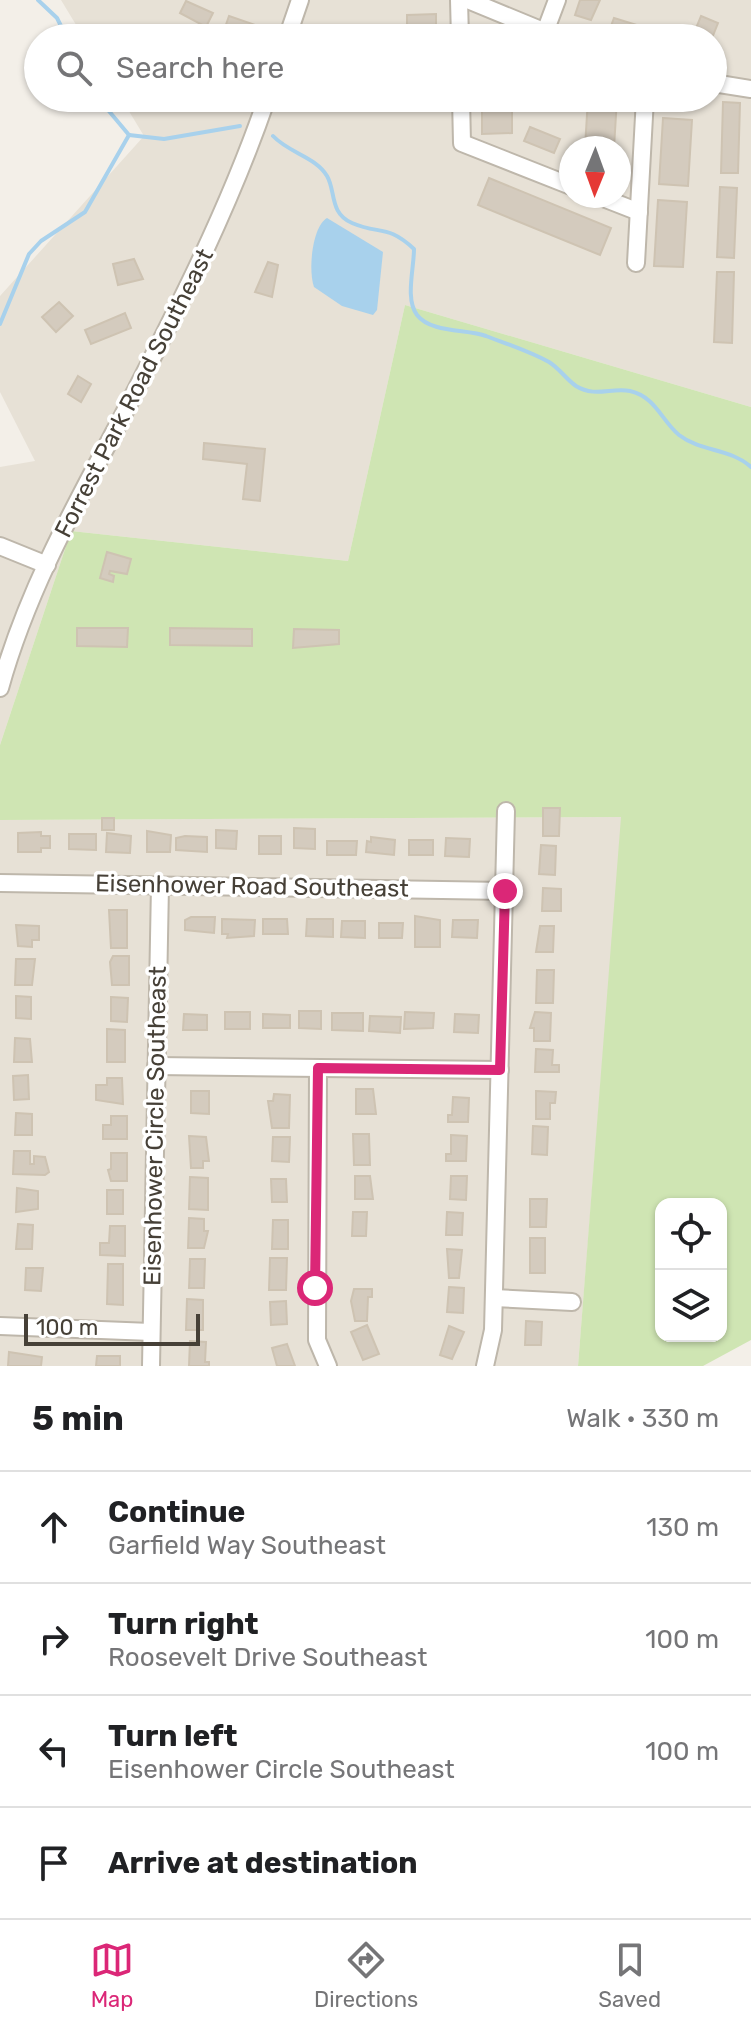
<!DOCTYPE html>
<html lang="en">
<head>
<meta charset="utf-8">
<style>
  body { margin:0; font-family:Rubik,sans-serif; background:#f6f6f6; color:#202124 }
  .controls { position:absolute; right:24px; bottom:24px; display:grid; overflow:hidden; border-radius:16px; box-shadow:0 2px 6px #0004 }
  .controls button { width:72px; height:72px; display:grid; place-items:center; padding:0; border:0; border-bottom:2px solid #e0e0e0; background:#fff; color:#202124; font:40px sans-serif }
  .compass { position:absolute; left:559px; top:136px; width:72px; height:72px; border-radius:50%; background:#fff; box-shadow:0 2px 6px #0004; rotate:181deg }
  .scale { position:absolute; left:24px; bottom:20px; width:176px; box-sizing:border-box; padding-left:8px; border:4px solid #464037; border-top:0; font-size:22px; line-height:28px; white-space:nowrap; color:#464037; -webkit-text-stroke:6px #fff; paint-order:stroke }
  .stop { position:absolute; width:24px; height:24px; margin:-18px; border:6px solid #db2777; border-radius:50%; background:#fff }
  .stop.end { background:#db2777; border-color:#fff; box-shadow:0 2px 8px #0008 }
  .list { margin:0; padding:0; list-style:none }
  h2 { display:flex; justify-content:space-between; align-items:center; height:104px; margin:0; padding:0 32px; font-size:34px }
  h2 small { font-size:26px; font-weight:400; color:#757577 }
  .list li { display:grid; grid-template-columns:52px 1fr auto; gap:24px; align-items:center; box-sizing:border-box; height:112px; padding:0 32px; border-top:2px solid #e0e0e0 }
  .list b { display:block; font-size:30px; white-space:nowrap }
  .list p { margin:0; font-size:26px; white-space:nowrap; color:#757577 }
  .list em { font-size:26px; font-style:normal; color:#757577 }
  .icon { flex:none; width:44px; height:44px; fill:none; stroke:currentColor; stroke-width:2; stroke-linecap:round; stroke-linejoin:round }
  .map { position:relative; flex:none; width:751px; height:1366px; overflow:hidden }
  .search { position:absolute; background:#fff; box-shadow:0 2px 6px #0004; left:24px; right:24px; top:24px; height:88px; display:flex; align-items:center; gap:20px; box-sizing:border-box; padding:0 28px; border-radius:44px; color:#757577; font-size:30px }
  .sheet { height:552px; background:#fff }
  nav { display:flex; justify-content:space-around; align-items:center; box-sizing:border-box; height:112px; border-top:2px solid #e0e0e0; background:#fff; font-size:22px; color:#757577 }
  nav a { display:grid; justify-items:center; gap:4px }
  nav .on { color:#db2777 }
  .map>svg:first-child { display:block }
  .residential { fill:#e7e1d6; fill-rule:evenodd }
  .green { fill:#cfe5b3; fill-rule:evenodd }
  .water { fill:#a8d1ec }
  .lines { fill:none; stroke-linecap:round; stroke-linejoin:round }
  .stream { stroke:#a8d1ec; stroke-width:4 }
  .building { fill:#d4cbbe; stroke:#cec3b2; stroke-width:2 }
  .minor-casing { stroke:#beb7ab; stroke-width:20 }
  .minor { stroke:#fff; stroke-width:16 }
  .route { stroke:#db2777; stroke-width:10 }
  .labels { text-anchor:middle; dominant-baseline:central; stroke-width:7; stroke-linejoin:round; paint-order:stroke }
  .street-label { font-size:24px; fill:#464037; stroke:#fff }
</style>
</head>
<body>
<div class="map">
<svg width="751" height="1366" viewBox="0 0 751 1366">
  <rect width="100%" height="100%" fill="#f3efe8"/>
  <g class="residential">
    <path d="M61,0H751V407L405,305L348,561L71,531L0,745V467L35,461L0,392V296L144,136L121,98H713V38H84ZM571,148H619V196H571Z"/>
    <polygon points="622,817 578,1366 0,1366 0,820"/>
  </g>
  <path class="green" d="M405,305L751,407V1340L703,1366H578L621,817L0,820V745L71,531L348,561ZM661,1204H721V1336H661Z"/>
  <path class="water" d="M327,218L383,252L377,310L373,315L342,306L314,287C308,270 312,227 327,218Z"/>
  <g class="lines">
    <g class="stream">
      <polyline points="38,0 57,18 67,38"/>
      <polyline points="98,98 129,135"/>
      <polyline points="129,135 164,139 240,126"/>
      <path d="M273,136C289,153 316,157 327,176C336,191 329,213 352,223C380,235 387,224 414,249C414,269 405,299 417,315C431,333 466,329 486,336C507,344 529,351 549,362C559,368 566,379 576,386C595,398 612,387 630,391C656,397 661,420 679,435C701,452 730,448 751,467"/>
      <polyline points="0,324 29,254 41,241 85,212 129,135"/>
    </g>
  </g>
  <g class="building">
    <polygon points="580,0 600,0 591,20 575,15"/>
    <polygon points="186,1 213,13 206,27 180,13"/>
    <polygon points="436,14 436,38 407,38 407,15"/>
    <polygon points="229,16 258,26 254,38 222,36"/>
    <polygon points="701,16 718,23 712,38 692,38"/>
    <polygon points="614,18 637,25 635,28 657,37 659,34 668,38 617,38 608,34"/>
    <rect x="409" y="98" width="29" height="4"/>
    <polygon points="482,98 512,98 512,133 482,134"/>
    <polygon points="588,98 617,98 614,148 585,148"/>
    <polygon points="723,102 740,103 738,173 721,173"/>
    <polygon points="663,118 692,120 688,186 659,184"/>
    <polygon points="530,127 560,139 554,153 524,141"/>
    <polygon points="489,178 611,228 600,255 478,205"/>
    <polygon points="720,187 737,188 734,258 717,257"/>
    <polygon points="658,200 687,202 683,267 654,266"/>
    <polygon points="134,259 143,279 118,285 113,264"/>
    <polygon points="268,262 278,265 272,297 255,292"/>
    <polygon points="717,272 734,272 732,343 714,342"/>
    <polygon points="59,302 73,316 56,332 42,317"/>
    <polygon points="125,313 131,328 91,344 85,330"/>
    <polygon points="78,376 91,384 81,402 68,394"/>
    <polygon points="204,443 265,449 260,501 243,499 247,464 203,459"/>
    <polygon points="107,552 131,559 127,574 110,571 109,574 114,576 113,582 100,578"/>
    <polygon points="77,628 128,628 127,647 77,646"/>
    <polygon points="170,628 252,629 252,646 170,645"/>
    <polygon points="294,629 339,630 339,644 293,648"/>
    <polygon points="543,808 560,808 559,836 543,836"/>
    <rect x="102" y="818" width="12" height="12"/>
    <polygon points="294,828 315,829 315,849 294,848"/>
    <polygon points="216,830 237,831 236,849 216,848"/>
    <polygon points="147,831 171,835 170,852 147,852"/>
    <polygon points="41,832 41,836 50,836 50,848 41,848 41,852 18,852 18,833"/>
    <polygon points="107,833 131,836 130,853 106,852"/>
    <polygon points="69,834 96,834 96,850 69,849"/>
    <polygon points="185,836 207,837 207,852 176,850 176,838"/>
    <rect x="259" y="836" width="22" height="18"/>
    <polygon points="371,837 395,840 394,855 366,852 367,841 371,842"/>
    <polygon points="446,838 470,839 469,857 445,856"/>
    <rect x="409" y="840" width="24" height="15"/>
    <polygon points="327,841 357,841 356,855 327,855"/>
    <polygon points="541,845 556,846 555,875 539,874"/>
    <polygon points="543,888 561,889 561,911 542,911"/>
    <polygon points="109,910 127,910 127,948 111,948"/>
    <polygon points="415,916 440,920 440,947 415,947"/>
    <polygon points="191,917 215,917 214,933 185,930 185,920"/>
    <polygon points="222,919 255,920 254,936 227,938 228,934 222,934"/>
    <polygon points="263,919 287,919 288,934 263,934"/>
    <polygon points="307,919 333,919 333,937 306,936"/>
    <polygon points="453,920 478,920 477,938 452,937"/>
    <polygon points="342,921 365,921 365,938 341,937"/>
    <polygon points="379,923 403,923 402,938 379,938"/>
    <polygon points="16,925 39,926 39,940 32,940 32,947 18,946"/>
    <polygon points="540,926 554,926 553,952 536,952"/>
    <polygon points="113,956 129,956 129,985 112,985 110,962"/>
    <polygon points="16,959 35,959 32,985 15,985"/>
    <polygon points="537,970 554,970 553,1003 536,1003"/>
    <polygon points="16,996 31,997 31,1019 16,1018"/>
    <polygon points="111,997 128,998 127,1022 111,1021"/>
    <polygon points="299,1011 321,1011 321,1029 299,1028"/>
    <rect x="225" y="1012" width="25" height="17"/>
    <polygon points="405,1012 434,1013 433,1028 404,1029"/>
    <polygon points="535,1012 551,1013 550,1041 534,1041 534,1028 530,1028"/>
    <polygon points="332,1013 363,1013 363,1031 332,1030"/>
    <polygon points="184,1014 207,1015 207,1030 183,1030"/>
    <polygon points="263,1014 290,1015 290,1028 263,1028"/>
    <polygon points="455,1014 479,1015 478,1033 454,1032"/>
    <polygon points="370,1016 401,1017 400,1033 369,1031"/>
    <polygon points="107,1029 125,1030 125,1062 107,1062"/>
    <polygon points="15,1038 30,1039 32,1062 14,1062"/>
    <polygon points="536,1049 553,1050 552,1065 559,1065 559,1072 535,1072"/>
    <polygon points="28,1075 29,1099 14,1100 13,1076"/>
    <polygon points="107,1078 122,1078 123,1104 96,1100 96,1085 107,1085"/>
    <polygon points="356,1089 373,1089 376,1114 356,1114"/>
    <polygon points="191,1091 209,1091 209,1114 191,1113"/>
    <polygon points="536,1091 556,1092 555,1103 550,1103 550,1119 536,1119"/>
    <polygon points="274,1094 290,1095 289,1128 272,1128 268,1101 273,1101"/>
    <polygon points="453,1097 469,1098 468,1122 448,1122 448,1115 452,1115"/>
    <polygon points="16,1113 32,1114 32,1135 15,1135"/>
    <polygon points="111,1116 127,1116 127,1139 103,1139 103,1125 111,1125"/>
    <polygon points="533,1126 548,1127 547,1155 532,1154"/>
    <polygon points="353,1134 369,1134 370,1165 354,1165"/>
    <polygon points="451,1135 467,1136 466,1161 446,1161 446,1154 451,1154"/>
    <polygon points="189,1136 206,1137 209,1161 203,1161 203,1168 191,1168"/>
    <polygon points="273,1137 290,1137 289,1162 272,1161"/>
    <polygon points="14,1151 30,1151 30,1164 34,1164 34,1156 45,1157 49,1172 45,1175 13,1174"/>
    <polygon points="111,1153 127,1153 127,1181 111,1181 108,1170 111,1169"/>
    <polygon points="355,1176 370,1176 373,1199 355,1199"/>
    <polygon points="451,1176 467,1176 466,1200 450,1199"/>
    <polygon points="190,1177 208,1178 208,1210 189,1209"/>
    <polygon points="271,1179 286,1179 287,1202 272,1202"/>
    <polygon points="17,1188 38,1191 38,1209 16,1212"/>
    <rect x="107" y="1190" width="16" height="24"/>
    <polygon points="530,1199 547,1199 546,1227 530,1227"/>
    <polygon points="353,1212 367,1212 366,1236 352,1236"/>
    <polygon points="447,1212 463,1213 462,1235 446,1235"/>
    <polygon points="189,1218 204,1219 204,1231 208,1231 204,1248 188,1248"/>
    <polygon points="273,1220 288,1220 288,1249 272,1249"/>
    <polygon points="18,1224 33,1225 32,1249 16,1249"/>
    <polygon points="110,1226 125,1226 125,1256 100,1255 100,1243 109,1243"/>
    <rect x="530" y="1238" width="15" height="35"/>
    <polygon points="447,1249 462,1250 459,1278 449,1278"/>
    <polygon points="270,1258 287,1258 286,1290 269,1290"/>
    <polygon points="190,1259 205,1259 204,1288 189,1288"/>
    <polygon points="108,1264 123,1264 123,1305 107,1304"/>
    <polygon points="26,1268 43,1268 41,1291 25,1290"/>
    <polygon points="449,1287 464,1288 463,1313 447,1312"/>
    <polygon points="354,1289 372,1289 372,1297 368,1297 367,1321 355,1321 351,1301"/>
    <polygon points="187,1299 203,1300 203,1330 186,1330"/>
    <polygon points="286,1301 287,1324 271,1325 270,1302"/>
    <polygon points="526,1321 542,1322 541,1345 525,1345"/>
    <polygon points="367,1325 379,1354 363,1360 351,1332"/>
    <polygon points="449,1326 464,1332 452,1359 440,1355"/>
    <polygon points="190,1341 206,1342 205,1362 209,1362 209,1366 189,1366"/>
    <polygon points="287,1344 295,1366 277,1366 272,1348"/>
    <polygon points="9,1352 42,1357 41,1366 8,1366"/>
    <polygon points="97,1356 120,1356 120,1366 96,1366"/>
  </g>
  <g class="lines">
    <g class="minor-casing">
      <g id="minor">
        <polyline points="459,0 460,38"/>
        <polyline points="468,0 560,38"/>
        <polyline points="545,32 557,0"/>
        <polyline points="287,38 300,0"/>
        <polyline points="713,83 751,89"/>
        <polyline points="461,98 462,143 571,186"/>
        <polyline points="598,196 639,212"/>
        <polyline points="636,263 645,98"/>
        <polyline points="0,546 47,565"/>
        <path d="M0,688C26,594 73,509 119,423C174,316 228,212 267,98"/>
        <polyline points="0,883 505,891"/>
        <polyline points="156,1066 500,1070"/>
        <polyline points="318,1068 317,1340 328,1366"/>
        <polyline points="494,1298 572,1302"/>
        <polyline points="0,1326 151,1332"/>
        <polyline points="151,1366 160,885"/>
        <polyline points="485,1366 493,1330 506,811"/>
      </g>
    </g>
    <use href="#minor" class="minor"/>
  </g>
  <g class="lines">
    <polyline class="route" points="315,1288 318,1068 500,1070 505,891"/>
  </g>
  <g class="labels">
    <g class="street-label">
      <text transform="translate(134 393) rotate(-63)">Forrest Park Road Southeast</text>
      <text transform="translate(252 886) rotate(1)">Eisenhower Road Southeast</text>
      <text transform="translate(155 1126) rotate(-89)">Eisenhower Circle Southeast</text>
    </g>
  </g>
</svg>
<div class="controls">
<button><svg class="icon" aria-label="locate" viewBox="0 0 24 24"><circle cx="12" cy="12" r="6"/><path d="M12 2v4M12 18v4M2 12h4M18 12h4"/></svg></button>
<button><svg class="icon" aria-label="layers" viewBox="0 0 24 24"><path d="M12 4l9 5-9 5-9-5zM3 14l9 5 9-5"/></svg></button>
</div>
<svg class="compass" viewBox="-18 -18 36 36"><path d="M0-13l5 13h-10z" fill="#e53935"/><path d="M0 13l5-13h-10z" fill="#757577"/></svg>
<div class="scale">100 m</div>
<div class="stop" style="left:315px;top:1288px"></div>
<div class="stop end" style="left:505px;top:891px"></div>
<div class="search"><svg class="icon" aria-label="search" viewBox="0 0 24 24"><circle cx="10" cy="10" r="6"/><path d="M15 15l6 6"/></svg>Search here</div>
</div>
<section class="sheet">
<h2>5 min<small>Walk · 330 m</small></h2>
<ul class="list">
<li><svg class="icon" aria-label="ahead" viewBox="0 0 24 24"><path d="M12 20V5M6 11l6-6 6 6"/></svg><div><b>Continue</b><p>Garfield Way Southeast</p></div><em>130 m</em></li>
<li><svg class="icon" aria-label="right" viewBox="0 0 24 24"><path d="M7 20v-9h11M14 6l5 5-5 5"/></svg><div><b>Turn right</b><p>Roosevelt Drive Southeast</p></div><em>100 m</em></li>
<li><svg class="icon" aria-label="left" viewBox="0 0 24 24"><path d="M17 20v-9H6M10 6l-5 5 5 5"/></svg><div><b>Turn left</b><p>Eisenhower Circle Southeast</p></div><em>100 m</em></li>
<li><svg class="icon" aria-label="arrive" viewBox="0 0 24 24"><path d="M6 21V4h12l-3 4 3 4H6"/></svg><div><b>Arrive at destination</b></div></li>
</ul>
</section>
<nav>
<a class="on"><svg class="icon" aria-label="map" viewBox="0 0 24 24"><path d="M3 6l6-2 6 2 6-2v14l-6 2-6-2-6 2zM9 4v14M15 6v14"/></svg>Map</a>
<a><svg class="icon" aria-label="directions" viewBox="0 0 24 24"><path d="M12 3l9 9-9 9-9-9zM9 14v-3h6M13 9l2 2-2 2"/></svg>Directions</a>
<a><svg class="icon" aria-label="saved" viewBox="0 0 24 24"><path d="M7 4h10v16l-5-4-5 4z"/></svg>Saved</a>
</nav>
</body>
</html>
